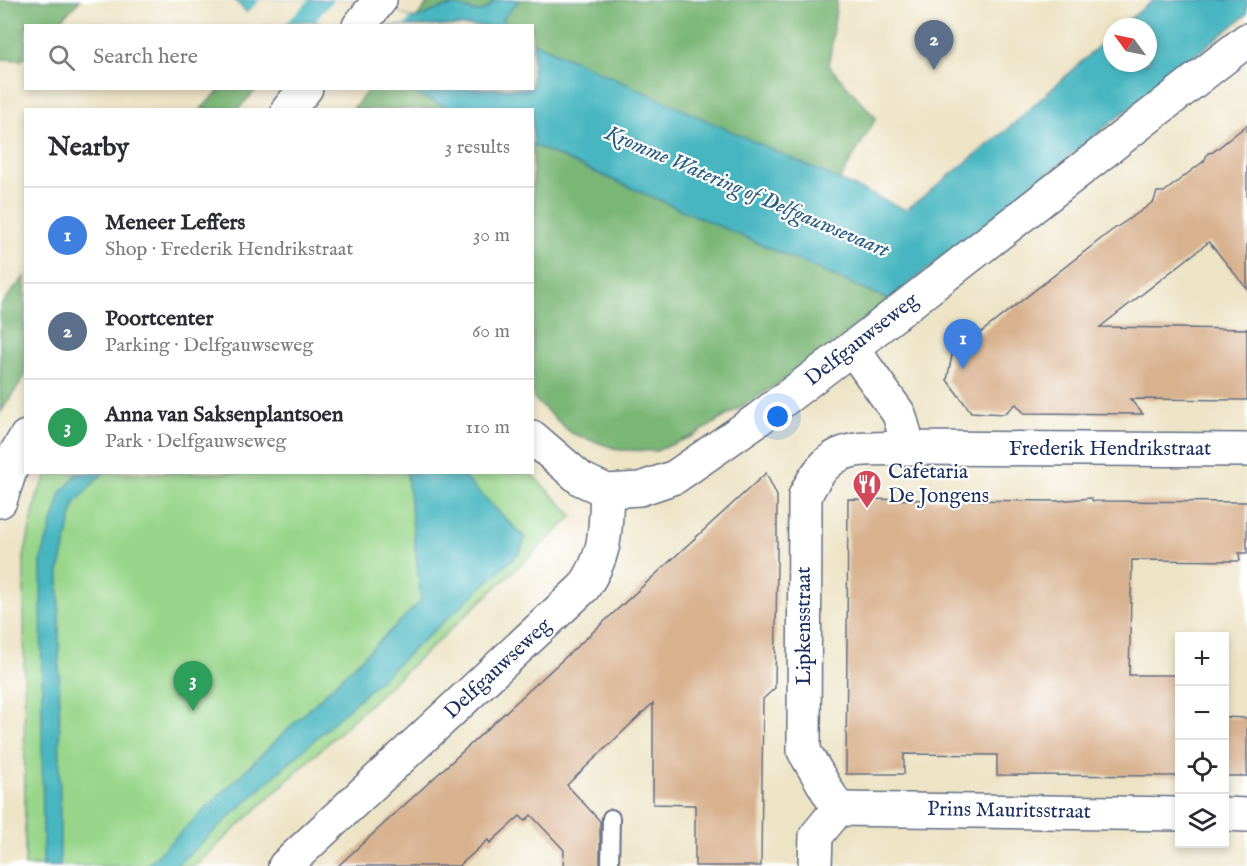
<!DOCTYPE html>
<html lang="en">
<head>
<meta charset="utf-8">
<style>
  body { margin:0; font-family:"IM FELL English",serif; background:#f7f7f7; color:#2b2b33 }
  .controls { position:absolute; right:18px; bottom:18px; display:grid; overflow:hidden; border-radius:0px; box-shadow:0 3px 9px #0003 }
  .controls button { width:54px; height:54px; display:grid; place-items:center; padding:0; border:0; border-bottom:2px solid #e1e1e2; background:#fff; color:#2b2b33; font:30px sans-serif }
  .compass { position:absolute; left:1103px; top:18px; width:54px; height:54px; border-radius:50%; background:#fff; box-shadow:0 3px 9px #0003; rotate:303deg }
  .you { position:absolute; left:778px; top:417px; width:21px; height:21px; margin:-15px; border:4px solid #fff; border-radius:50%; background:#1a73e8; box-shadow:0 0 0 9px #1a73e833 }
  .badge { display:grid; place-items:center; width:39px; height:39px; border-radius:50%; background:#0b8043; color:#fff; font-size:20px; font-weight:700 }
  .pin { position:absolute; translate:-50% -50px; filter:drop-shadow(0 2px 3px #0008) }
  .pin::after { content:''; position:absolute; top:32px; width:21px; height:18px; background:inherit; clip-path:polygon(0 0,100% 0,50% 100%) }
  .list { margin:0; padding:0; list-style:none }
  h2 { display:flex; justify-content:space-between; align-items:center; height:78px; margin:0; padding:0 24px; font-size:26px }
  h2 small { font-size:20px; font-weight:400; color:#7c7c81 }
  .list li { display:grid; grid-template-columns:39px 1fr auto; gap:18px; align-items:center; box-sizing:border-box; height:96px; padding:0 24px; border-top:2px solid #e1e1e2 }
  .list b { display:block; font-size:22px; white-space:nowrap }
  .list p { margin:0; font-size:20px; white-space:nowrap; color:#7c7c81 }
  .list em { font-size:20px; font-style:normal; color:#7c7c81 }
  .icon { flex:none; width:33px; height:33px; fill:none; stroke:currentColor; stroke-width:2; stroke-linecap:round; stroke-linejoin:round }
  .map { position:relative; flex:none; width:1247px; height:866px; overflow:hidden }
  .search { position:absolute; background:#fff; box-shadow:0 3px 9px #0003; left:24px; top:24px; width:510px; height:66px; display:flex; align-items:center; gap:15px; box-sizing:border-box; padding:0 21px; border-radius:0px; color:#7c7c81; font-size:22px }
  .panel { position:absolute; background:#fff; box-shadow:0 3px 9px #0003; left:24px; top:108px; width:510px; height:366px; border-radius:0px }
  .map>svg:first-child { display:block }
  .green { fill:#98d58a; stroke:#5a8274; stroke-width:1.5 }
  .forest { fill:#7ab676; stroke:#4a726a; stroke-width:1.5 }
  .water { fill:#47b6c0; stroke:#31728f; stroke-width:1.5 }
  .pier { fill:#ede3c5 }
  .building { fill:#d8b18e }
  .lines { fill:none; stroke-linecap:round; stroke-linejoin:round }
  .lane-casing { stroke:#646e82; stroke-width:20 }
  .street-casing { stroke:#646e82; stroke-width:36 }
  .secondary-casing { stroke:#646e82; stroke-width:36 }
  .lane { stroke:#fff; stroke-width:16 }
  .street { stroke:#fff; stroke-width:33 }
  .secondary { stroke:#fff; stroke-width:33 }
  .labels { text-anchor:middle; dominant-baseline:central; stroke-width:4.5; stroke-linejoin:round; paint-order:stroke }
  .street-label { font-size:21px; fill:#1b2f5e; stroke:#fff }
  .poi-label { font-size:21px; fill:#1b2f5e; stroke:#fff; text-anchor:start }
  .water-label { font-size:22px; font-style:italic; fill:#2a5e80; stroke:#fff }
</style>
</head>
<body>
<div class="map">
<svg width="1247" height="866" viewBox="0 0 1247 866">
  <rect width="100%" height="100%" fill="#fff"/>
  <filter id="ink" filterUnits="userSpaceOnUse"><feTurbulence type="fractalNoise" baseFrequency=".0167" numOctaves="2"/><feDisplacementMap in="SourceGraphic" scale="12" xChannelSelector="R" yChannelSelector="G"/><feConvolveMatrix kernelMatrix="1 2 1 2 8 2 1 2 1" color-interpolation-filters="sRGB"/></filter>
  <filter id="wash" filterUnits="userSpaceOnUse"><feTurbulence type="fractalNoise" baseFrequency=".008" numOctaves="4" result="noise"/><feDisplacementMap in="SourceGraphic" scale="24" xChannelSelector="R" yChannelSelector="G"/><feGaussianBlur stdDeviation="1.35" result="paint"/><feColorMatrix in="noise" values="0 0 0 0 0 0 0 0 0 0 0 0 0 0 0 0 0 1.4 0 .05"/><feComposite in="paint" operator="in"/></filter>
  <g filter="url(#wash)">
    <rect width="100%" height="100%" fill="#ede3c5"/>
    <polygon class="green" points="48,473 530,473 573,516 195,866 25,866 24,557 37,496"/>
    <g class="forest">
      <polygon points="0,0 80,0 56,25 26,26 25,57 22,60 0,59"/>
      <polygon points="431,0 837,0 829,66 876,118 839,181 533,42 532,26 505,25 502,20 453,6 415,19"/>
      <polygon points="222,88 257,88 257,89 238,109 201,109"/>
      <polygon points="370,88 404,89 452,109 352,110"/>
      <polygon points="533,145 889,300 798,372 695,435 656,451 619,450 571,433 533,398"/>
      <polygon points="25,276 25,376 0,413 0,306"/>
    </g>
    <g class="water">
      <path d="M234,0H369L414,19C426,15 440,7 452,6C474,5 475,24 495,0H519L502,20L505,26H332C310,16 284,25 260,25Z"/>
      <polygon points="1154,0 1247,0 1247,14 889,300 533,145 532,110 452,109 404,89 532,88 533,42 906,210 1009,128 1112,34 1112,63 1148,63 1148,27 1119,27"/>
      <polygon points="78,473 103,473 75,503 59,572 60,866 43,866 41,559 61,493"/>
      <polygon points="407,473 460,473 525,538 520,552 176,866 146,866 421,601"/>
    </g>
    <g class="pier">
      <polygon points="260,0 309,0 284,25 256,26 245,15"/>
      <polygon points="334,0 372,0 411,18 405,25 328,25 316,20"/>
    </g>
    <g id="blocks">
      <g class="building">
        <polygon points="1247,125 1247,289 1209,242 1100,327 1247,329 1247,400 1130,399 1143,414 1024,413 1016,404 1004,414 971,412 947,380 952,355 1111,231 1141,211 1154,201 1157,192 1164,192 1191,171 1204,161 1208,153 1213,152"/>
        <polygon points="766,473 777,496 777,567 775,688 763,699 761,866 695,866 695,805 653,804 653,703 567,785 600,821 600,866 563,866 564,850 531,815 525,821 520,816 490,843 488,840 459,866 338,866"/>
        <polygon points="1091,498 1093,501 1247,502 1247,553 1239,553 1240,561 1132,560 1129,675 1179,675 1179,776 997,775 997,755 904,754 904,774 846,774 848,499 1057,501"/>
        <polygon points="1224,717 1247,718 1247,776 1224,776"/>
      </g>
    </g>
  </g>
  <g filter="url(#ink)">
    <use href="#blocks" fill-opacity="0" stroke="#646e82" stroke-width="1.5"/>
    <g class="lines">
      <g class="lane-casing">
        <polyline id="lane" points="610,866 611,818"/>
      </g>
      <g class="street-casing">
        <g id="street">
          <polyline points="852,348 899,414 909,448 1247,450"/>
          <polyline points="838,809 1180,814"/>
          <polyline points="1224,814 1247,815"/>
          <path d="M285,866L584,587C607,553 605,532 607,491"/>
          <path d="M815,866L816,836L838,809L804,751L805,496C831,441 855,450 909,448"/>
        </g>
      </g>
      <g class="secondary-casing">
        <g id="secondary">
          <polyline points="359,26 380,0"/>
          <polyline points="288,110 306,88"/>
          <polyline points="532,437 581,479 607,491 640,489 675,477 757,420 852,348 1247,40"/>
          <polyline points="0,501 16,453 26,437"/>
        </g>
      </g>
      <use href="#lane" class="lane"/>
      <use href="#street" class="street"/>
      <use href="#secondary" class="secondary"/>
    </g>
  </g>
  <defs>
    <g id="restaurant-pin" transform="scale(1.5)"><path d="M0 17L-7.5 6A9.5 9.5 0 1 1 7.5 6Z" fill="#d1495b" stroke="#fff"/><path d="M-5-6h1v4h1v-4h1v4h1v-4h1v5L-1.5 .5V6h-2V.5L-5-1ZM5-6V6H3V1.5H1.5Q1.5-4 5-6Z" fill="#fff"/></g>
  </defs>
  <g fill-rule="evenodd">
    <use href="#restaurant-pin" x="867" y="484"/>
  </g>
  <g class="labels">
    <g class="street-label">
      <text transform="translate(862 340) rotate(-38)">Delfgauwseweg</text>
      <text x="1110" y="449">Frederik Hendrikstraat</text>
      <text transform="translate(804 626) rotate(-90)">Lipkensstraat</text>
      <text transform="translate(498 669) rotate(-43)">Delfgauwseweg</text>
      <text transform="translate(1009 811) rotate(1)">Prins Mauritsstraat</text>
    </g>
    <g class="poi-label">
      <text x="888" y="472">Cafetaria<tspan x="888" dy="24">De Jongens</tspan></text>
    </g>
    <g class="water-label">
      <text transform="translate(747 192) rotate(23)">Kromme Watering of Delfgauwsevaart</text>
    </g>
  </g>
</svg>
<div class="controls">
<button>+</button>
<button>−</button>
<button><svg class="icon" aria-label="locate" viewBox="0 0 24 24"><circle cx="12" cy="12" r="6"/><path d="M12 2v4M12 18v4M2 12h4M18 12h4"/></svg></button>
<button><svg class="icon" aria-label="layers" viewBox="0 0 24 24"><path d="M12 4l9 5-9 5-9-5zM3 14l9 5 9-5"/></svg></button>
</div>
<svg class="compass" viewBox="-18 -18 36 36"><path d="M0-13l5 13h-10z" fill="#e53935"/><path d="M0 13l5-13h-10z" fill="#7c7c81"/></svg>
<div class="you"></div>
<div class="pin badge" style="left:963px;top:369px;background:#3f7fe0">1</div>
<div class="pin badge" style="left:934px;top:70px;background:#5c6f8a">2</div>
<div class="pin badge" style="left:193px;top:711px;background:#2e9e5b">3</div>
<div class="search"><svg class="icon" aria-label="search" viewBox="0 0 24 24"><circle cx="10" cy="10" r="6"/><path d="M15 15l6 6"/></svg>Search here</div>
<section class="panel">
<h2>Nearby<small>3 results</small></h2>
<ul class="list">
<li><span class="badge" style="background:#3f7fe0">1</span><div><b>Meneer Leffers</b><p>Shop · Frederik Hendrikstraat</p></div><em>30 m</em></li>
<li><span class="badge" style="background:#5c6f8a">2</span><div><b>Poortcenter</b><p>Parking · Delfgauwseweg</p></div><em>60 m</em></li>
<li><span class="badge" style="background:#2e9e5b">3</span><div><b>Anna van Saksenplantsoen</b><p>Park · Delfgauwseweg</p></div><em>110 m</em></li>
</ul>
</section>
</div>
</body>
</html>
